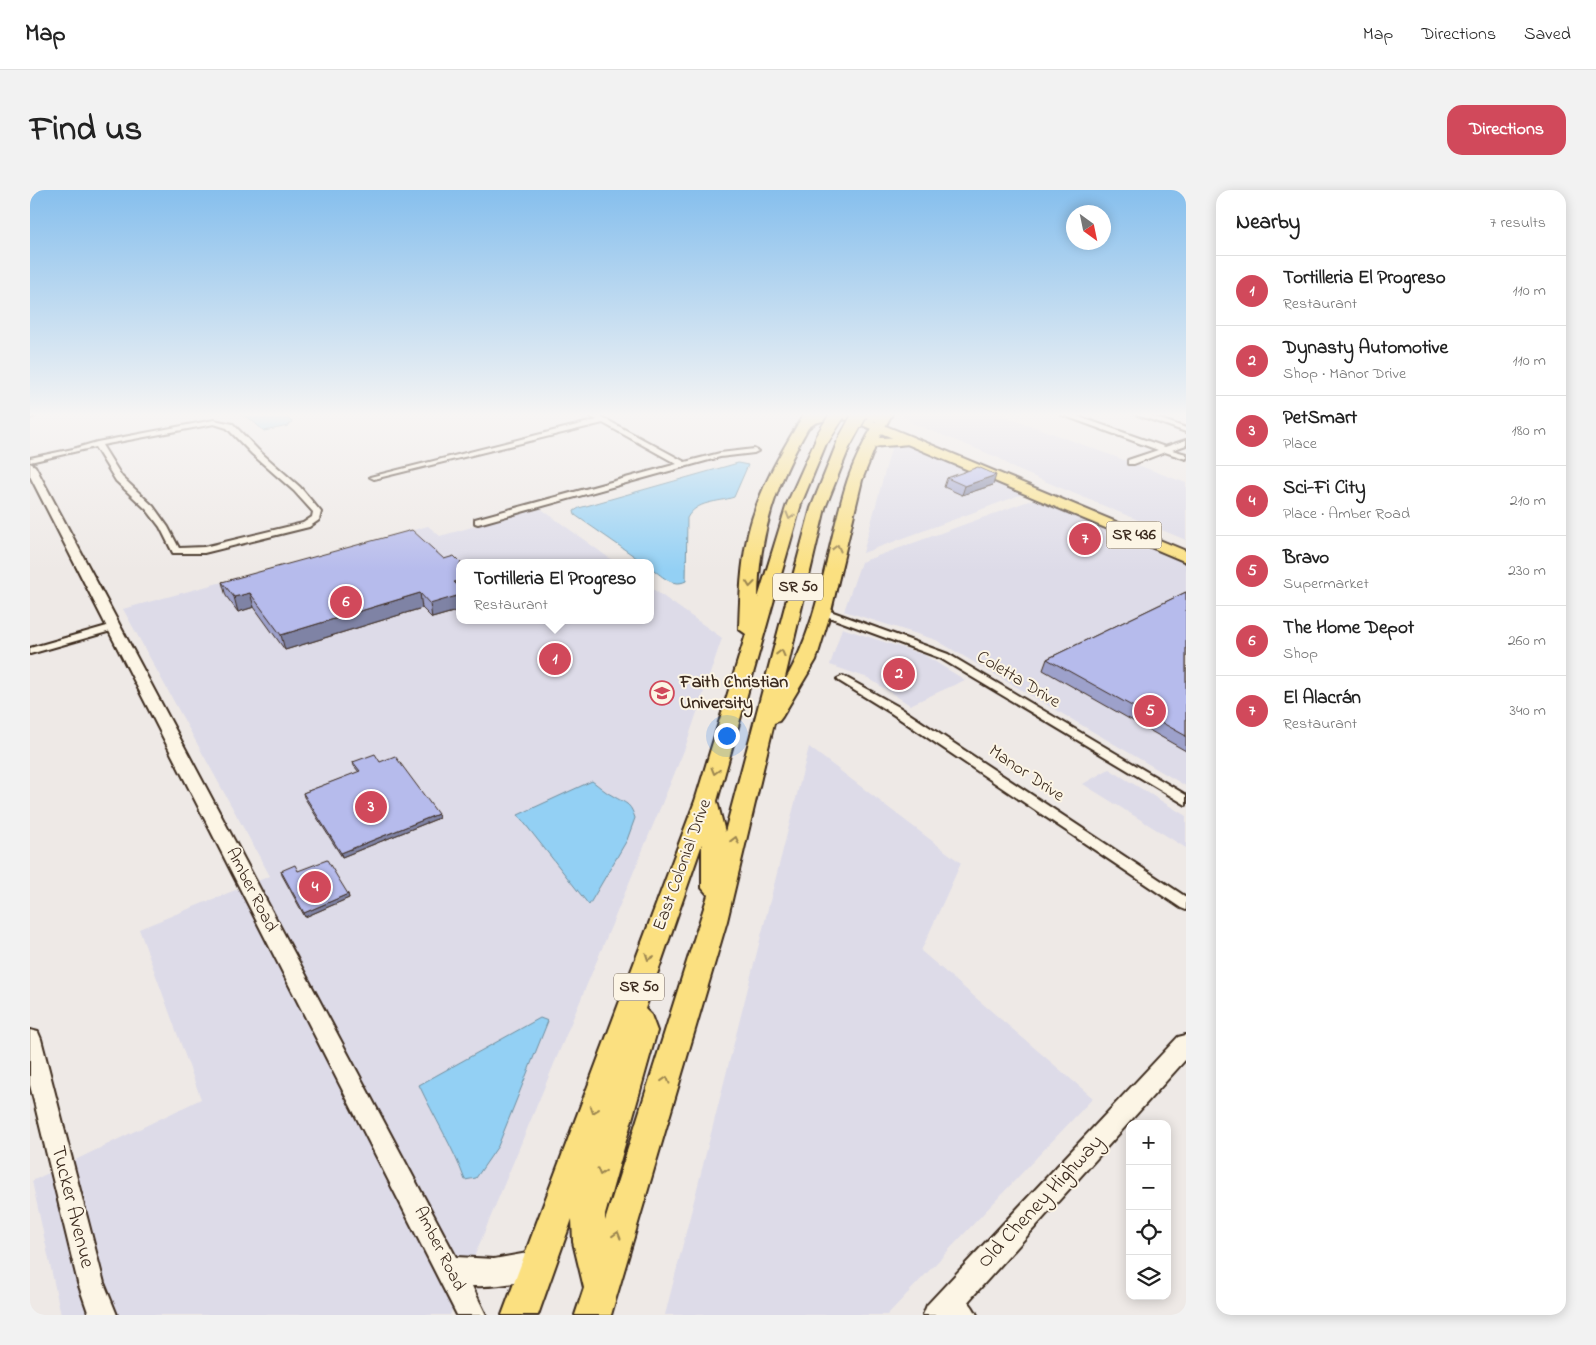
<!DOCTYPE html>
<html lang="en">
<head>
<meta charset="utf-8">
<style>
  body { margin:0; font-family:"Indie Flower",sans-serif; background:#f2f2f2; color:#222 }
  .controls { position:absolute; right:15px; bottom:15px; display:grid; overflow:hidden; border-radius:10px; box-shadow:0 2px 12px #0003 }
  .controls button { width:45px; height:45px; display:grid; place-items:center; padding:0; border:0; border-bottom:1px solid #e0e0e0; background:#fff; color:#222; font:25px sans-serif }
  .compass { position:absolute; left:1036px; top:15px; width:45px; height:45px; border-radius:50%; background:#fff; box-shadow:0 2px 12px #0003; rotate:147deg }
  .you { position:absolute; left:696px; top:545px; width:18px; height:18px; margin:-12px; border:4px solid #fff; border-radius:50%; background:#1a73e8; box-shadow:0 0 0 8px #1a73e833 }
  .badge { display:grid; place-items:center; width:32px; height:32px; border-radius:50%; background:#d1495b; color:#fff; font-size:16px; font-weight:700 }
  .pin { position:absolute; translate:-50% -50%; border:2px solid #fff; box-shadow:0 1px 5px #0006 }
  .popup { position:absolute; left:426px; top:369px; width:198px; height:65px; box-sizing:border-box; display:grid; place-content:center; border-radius:10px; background:#fff; filter:drop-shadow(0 1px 4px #0005); font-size:16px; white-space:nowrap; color:#767676 }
  .popup b { font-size:19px; color:#222 }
  .popup::after { content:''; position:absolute; left:50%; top:100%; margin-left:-10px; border:10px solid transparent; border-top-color:#fff }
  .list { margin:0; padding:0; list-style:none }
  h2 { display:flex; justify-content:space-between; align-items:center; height:65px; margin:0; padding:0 20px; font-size:21px }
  h2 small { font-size:16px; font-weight:400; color:#767676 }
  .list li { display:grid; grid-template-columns:32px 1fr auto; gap:15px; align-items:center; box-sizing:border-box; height:70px; padding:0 20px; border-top:1px solid #e0e0e0 }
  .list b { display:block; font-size:19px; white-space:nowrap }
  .list p { margin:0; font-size:16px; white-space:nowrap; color:#767676 }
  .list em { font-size:16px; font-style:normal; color:#767676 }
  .icon { flex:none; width:28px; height:28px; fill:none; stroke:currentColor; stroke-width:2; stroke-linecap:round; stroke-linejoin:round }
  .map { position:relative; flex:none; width:1156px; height:1125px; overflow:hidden; border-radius:15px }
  header { display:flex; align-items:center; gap:30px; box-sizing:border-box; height:70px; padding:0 25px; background:#fff; border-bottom:1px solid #e0e0e0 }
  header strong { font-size:24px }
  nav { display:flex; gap:28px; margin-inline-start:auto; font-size:18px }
  .intro { display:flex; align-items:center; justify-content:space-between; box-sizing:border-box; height:120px; padding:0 30px }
  h1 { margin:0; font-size:35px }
  .button { padding:12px 22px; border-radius:15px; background:#d1495b; color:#fff; font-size:18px; font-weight:700 }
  main { display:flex; gap:30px; padding:0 30px }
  aside { flex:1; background:#fff; border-radius:15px; box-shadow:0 2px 12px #0003 }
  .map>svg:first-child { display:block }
  .built { fill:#dddbe8 }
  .water { fill:#93d0f4; stroke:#708e9e }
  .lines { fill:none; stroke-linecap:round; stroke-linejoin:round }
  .minor-casing { stroke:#3b2a1e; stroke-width:4 }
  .tertiary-casing { stroke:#3b2a1e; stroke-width:4 }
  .primary-casing { stroke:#3b2a1e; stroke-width:4 }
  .trunk-casing { stroke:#3b2a1e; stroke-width:4 }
  .minor { fill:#fcf5e5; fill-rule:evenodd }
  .tertiary { fill:#fcf5e5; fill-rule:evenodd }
  .primary { fill:#fbe080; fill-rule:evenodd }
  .trunk { fill:#fbe080; fill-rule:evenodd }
  .trunk-bridge-casing { stroke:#3b2a1e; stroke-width:17; stroke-linecap:butt }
  .trunk-bridge { stroke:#fbe080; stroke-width:14 }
  .wall { fill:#9da1cb; stroke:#3b2a1e }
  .shaded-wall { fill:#7f83a5; stroke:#3b2a1e }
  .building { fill:#b6bbec; stroke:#3b2a1e }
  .oneway { stroke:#9b854f }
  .labels { text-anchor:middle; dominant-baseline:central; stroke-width:4; stroke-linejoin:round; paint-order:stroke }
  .shield { fill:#fcf5e5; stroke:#75675a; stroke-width:1 }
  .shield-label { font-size:16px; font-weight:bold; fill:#3b2a1e }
  .street-label { font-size:18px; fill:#3b2a1e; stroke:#fcf5e5 }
  .poi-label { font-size:18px; font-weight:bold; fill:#3b2a1e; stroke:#fcf5e5; text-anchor:start }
  .near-street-label { font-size:21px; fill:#3b2a1e; stroke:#fcf5e5 }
</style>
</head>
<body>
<header>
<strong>Map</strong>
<nav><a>Map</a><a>Directions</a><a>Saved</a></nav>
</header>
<div class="intro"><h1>Find us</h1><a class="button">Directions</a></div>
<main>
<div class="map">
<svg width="1156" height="1125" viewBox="0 0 1156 1125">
  <rect width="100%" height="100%" fill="#eee9e6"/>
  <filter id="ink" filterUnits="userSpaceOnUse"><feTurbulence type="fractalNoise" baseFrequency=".02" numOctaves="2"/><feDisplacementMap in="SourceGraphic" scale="10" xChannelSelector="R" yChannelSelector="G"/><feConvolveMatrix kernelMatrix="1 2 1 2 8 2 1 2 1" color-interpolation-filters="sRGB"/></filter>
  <g filter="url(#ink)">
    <g class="built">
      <polygon points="874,224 970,224 1156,293 1156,350 983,278 969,268 882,233 873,226"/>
      <polygon points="862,255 881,256 993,304 833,363"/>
      <polygon points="1004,309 1156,374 1156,596 906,450 814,421 831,372"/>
      <polygon points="510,318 586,373 430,373 430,430 620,430 620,397 692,448 655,558 420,1125 31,1125 2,991 171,909 109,739 240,686 93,419 398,336 410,346"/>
      <polygon points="812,438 894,465 935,490 880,515 838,488 800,475"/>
      <polygon points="779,557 931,673 891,761 1063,908 857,1125 635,1125"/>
      <polygon points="1079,579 1156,626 1156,658 1053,594"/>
    </g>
    <g class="water">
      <polygon points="208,224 254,224 262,232 258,236 234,241 219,228"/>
      <path d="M708,273L718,275L704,307C687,313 667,310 657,328L656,391C642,398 631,385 620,377V373H614L545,325L544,321L549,318Z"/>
      <path d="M562,591C569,596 575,602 583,606C596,614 600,612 605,628L597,650L559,715L488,625Z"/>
      <path d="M510,828L518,831L468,956L446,988L435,990C423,957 404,927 389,895Z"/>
    </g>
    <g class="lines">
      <g class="minor-casing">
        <g id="minor">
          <polygon points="557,224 566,224 655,272 690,263 724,259 728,261 724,263 690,267 448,334 445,333 445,329 647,274 573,233 344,289 340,287 567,230"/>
          <polygon points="1030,224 1041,224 1135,257 1156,250 1156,255 1142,260 1156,264 1156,269 1135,262 1104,274 1098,274 1098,270 1128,260"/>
          <polygon points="1105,224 1116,224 1156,238 1156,242"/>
          <path d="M184,230L203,234L228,260L270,297L291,322L289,330L279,337L174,363H143L130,337L117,320L86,291L65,257L0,272V268L43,259L67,252ZM184,234L197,238L222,264L264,301L283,322L282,327L273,333L174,357L149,358L138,337L123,316L92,287L72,255Z"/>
          <polygon points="792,418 918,464 1156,605 1156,615 910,468 788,423 788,419"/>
          <polygon points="84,434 89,437 88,439 0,464 0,458"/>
          <polygon points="813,486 869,517 1156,707 1156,720 1151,718 861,523 809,491 807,489"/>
          <path d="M921,1099C932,1103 942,1114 947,1125H922L914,1116L911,1109L914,1102Z"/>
        </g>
      </g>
      <g class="tertiary-casing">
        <g id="tertiary">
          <polygon points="0,224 10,224 0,228"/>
          <path d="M0,273L5,276L426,1067L464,1069L509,1061L518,1065L522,1074L518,1083C494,1093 467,1097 442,1096L456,1125H427L0,286Z"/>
          <polygon points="0,840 8,842 11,849 74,1093 87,1125 59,1125 48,1093 0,895"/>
          <polygon points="1156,845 1156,869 926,1125 893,1125 897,1115 1148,847"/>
        </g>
      </g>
      <g class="primary-casing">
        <polygon id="primary" points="811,224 827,224 1156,361 1156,372 813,227"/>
      </g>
      <g class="trunk-casing">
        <path id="trunk" d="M774,224H862L849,248L880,247L887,251C882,256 854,255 845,257L832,290L801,421L786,470L752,527L749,531L744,533L697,731L581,1125H545L554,1098L543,1052L542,1029L508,1125H472L665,611L716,444L709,439C710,407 711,375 718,344C728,301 752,260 774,224ZM800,229L846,231C835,250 825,269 818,289C796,356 791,432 754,492L795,318L821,253L819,250L814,249L807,253L781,318L695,642L687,611L771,314L798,249L797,246H787L786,249L757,314L728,408C729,343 746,294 778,238L785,233ZM672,654V698L678,705L575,1031V1025L627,841L621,825L615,819Z"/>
      </g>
      <use href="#minor" class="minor"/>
      <use href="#tertiary" class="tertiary"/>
      <use href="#primary" class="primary"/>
      <use href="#trunk" class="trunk"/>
      <g class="trunk-bridge-casing">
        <g id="trunk-bridge">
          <polyline points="792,249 808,224"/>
          <polyline points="814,253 830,224"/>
        </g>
      </g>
      <use href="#trunk-bridge" class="trunk-bridge"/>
    </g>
    <g class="wall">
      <polygon points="917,288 963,295 932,305 914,297"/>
      <polygon points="414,369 430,373 430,420 402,428 392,418 255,460 224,417 208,422 196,406 192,392"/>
      <polygon points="1156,402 1156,561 1013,480 1017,469"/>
      <polygon points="323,572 350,572 408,624 409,628 312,667 274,607 273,603 329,582 324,576"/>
      <polygon points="251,681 268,681 318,704 319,708 275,727 252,685"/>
    </g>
    <g class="shaded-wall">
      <polygon points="966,285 963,295 932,305 935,296"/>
      <polygon points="430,391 430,420 402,428 400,414 424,392"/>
      <polygon points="220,403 224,417 208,422 204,407"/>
      <polygon points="390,403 392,418 255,460 251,445"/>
      <polygon points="408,624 409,628 312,667 311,663"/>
      <polygon points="318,704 319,708 275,727 274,723"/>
    </g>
    <g class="building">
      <polygon points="948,277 966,285 935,296 917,288"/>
      <polygon points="382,340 414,369 424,366 431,373 430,373 430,391 424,392 430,398 430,405 400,414 390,403 251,445 220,403 204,407 192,392"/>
      <polygon points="1156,402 1156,546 1017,469"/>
      <polygon points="345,564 350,572 365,566 408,624 311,663 273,603 330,581 323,572"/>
      <polygon points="297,670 318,704 274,723 251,681 265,675 268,681"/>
    </g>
    <defs><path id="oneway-chevron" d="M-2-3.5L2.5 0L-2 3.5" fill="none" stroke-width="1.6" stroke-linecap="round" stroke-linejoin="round" transform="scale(1.25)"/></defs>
    <g class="oneway">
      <use href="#oneway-chevron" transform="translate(760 326) rotate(107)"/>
      <use href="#oneway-chevron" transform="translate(807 358) rotate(-76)"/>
      <use href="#oneway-chevron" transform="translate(720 394) rotate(96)"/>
      <use href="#oneway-chevron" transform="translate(751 463) rotate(-76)"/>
      <use href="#oneway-chevron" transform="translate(685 581) rotate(106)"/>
      <use href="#oneway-chevron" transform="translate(705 650) rotate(-76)"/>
      <use href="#oneway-chevron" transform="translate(619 767) rotate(110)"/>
      <use href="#oneway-chevron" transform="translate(636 890) rotate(-73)"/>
      <use href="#oneway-chevron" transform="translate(564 920) rotate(110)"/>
      <use href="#oneway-chevron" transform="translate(571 982) rotate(107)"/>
      <use href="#oneway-chevron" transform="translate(587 1045) rotate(-73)"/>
    </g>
  </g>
  <linearGradient id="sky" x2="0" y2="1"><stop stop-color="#86bfed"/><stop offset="0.59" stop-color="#f7f5f4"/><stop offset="1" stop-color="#f7f5f4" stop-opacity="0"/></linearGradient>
  <rect width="1156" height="381" fill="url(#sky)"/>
  <defs>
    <g id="university-ring" transform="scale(1.25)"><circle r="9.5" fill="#fcf5e5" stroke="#d1495b" stroke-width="1.5"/><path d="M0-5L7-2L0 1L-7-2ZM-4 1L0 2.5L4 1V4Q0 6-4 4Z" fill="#d1495b"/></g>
  </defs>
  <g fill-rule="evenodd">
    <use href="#university-ring" x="632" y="503"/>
  </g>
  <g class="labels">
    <g class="shield">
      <rect x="1076.5" y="331.5" width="55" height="27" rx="4"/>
      <rect x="743" y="383.5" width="50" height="27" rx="4"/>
      <rect x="584" y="783.5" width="50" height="27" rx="4"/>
    </g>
    <g class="shield-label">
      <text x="1104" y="345">SR 436</text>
      <text x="768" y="397">SR 50</text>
      <text x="609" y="797">SR 50</text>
    </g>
    <g class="street-label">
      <text transform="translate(988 490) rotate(31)">Coletta Drive</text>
      <text transform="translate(996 584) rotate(34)">Manor Drive</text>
      <text transform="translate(653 675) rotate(-70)">East Colonial Drive</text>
      <text transform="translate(221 700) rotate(63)">Amber Road</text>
      <text transform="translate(409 1059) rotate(63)">Amber Road</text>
    </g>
    <g class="poi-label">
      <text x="650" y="493">Faith Christian<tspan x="650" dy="21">University</tspan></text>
    </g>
    <g class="near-street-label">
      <text transform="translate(1011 1012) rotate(-47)">Old Cheney Highway</text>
      <text transform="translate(42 1017) rotate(76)">Tucker Avenue</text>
    </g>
  </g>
</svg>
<div class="controls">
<button>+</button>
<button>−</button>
<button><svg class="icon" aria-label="locate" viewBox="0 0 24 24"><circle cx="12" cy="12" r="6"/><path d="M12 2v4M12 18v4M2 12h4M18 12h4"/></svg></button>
<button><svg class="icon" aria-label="layers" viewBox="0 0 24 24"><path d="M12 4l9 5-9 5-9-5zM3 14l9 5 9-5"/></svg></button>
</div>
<svg class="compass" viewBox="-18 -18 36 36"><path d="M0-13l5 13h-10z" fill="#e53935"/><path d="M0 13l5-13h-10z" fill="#767676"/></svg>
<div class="you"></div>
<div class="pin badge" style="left:525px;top:469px">1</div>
<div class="popup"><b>Tortilleria El Progreso</b>Restaurant</div>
<div class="pin badge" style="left:869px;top:484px">2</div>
<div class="pin badge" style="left:341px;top:617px">3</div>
<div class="pin badge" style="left:285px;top:697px">4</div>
<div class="pin badge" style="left:1120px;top:521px">5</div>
<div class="pin badge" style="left:316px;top:412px">6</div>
<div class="pin badge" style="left:1055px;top:349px">7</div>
</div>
<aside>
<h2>Nearby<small>7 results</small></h2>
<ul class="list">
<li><span class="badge">1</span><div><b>Tortilleria El Progreso</b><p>Restaurant</p></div><em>110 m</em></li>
<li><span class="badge">2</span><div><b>Dynasty Automotive</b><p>Shop · Manor Drive</p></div><em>110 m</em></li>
<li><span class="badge">3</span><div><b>PetSmart</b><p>Place</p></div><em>180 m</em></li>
<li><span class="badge">4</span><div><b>Sci-Fi City</b><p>Place · Amber Road</p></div><em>210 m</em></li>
<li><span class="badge">5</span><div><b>Bravo</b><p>Supermarket</p></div><em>230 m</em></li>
<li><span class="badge">6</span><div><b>The Home Depot</b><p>Shop</p></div><em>260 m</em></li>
<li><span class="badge">7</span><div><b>El Alacrán</b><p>Restaurant</p></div><em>340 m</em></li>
</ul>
</aside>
</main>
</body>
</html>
